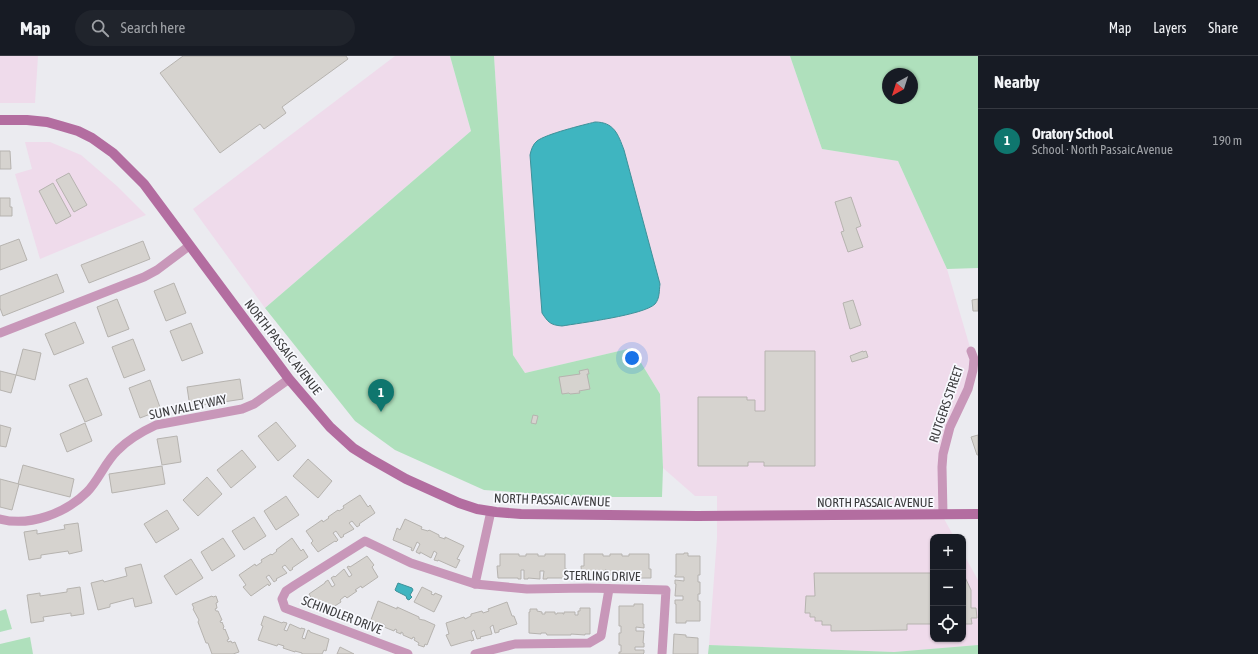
<!DOCTYPE html>
<html lang="en">
<head>
<meta charset="utf-8">
<style>
  body { margin:0; font-family:"Asap Condensed",sans-serif; background:#20242c; color:#f1f3f6 }
  .controls { position:absolute; right:12px; bottom:12px; display:grid; overflow:hidden; border-radius:8px; box-shadow:0 1px 3px #0004 }
  .controls button { width:36px; height:36px; display:grid; place-items:center; padding:0; border:0; border-bottom:1px solid #363941; background:#171b24; color:#f1f3f6; font:20px sans-serif }
  .compass { position:absolute; left:882px; top:12px; width:36px; height:36px; border-radius:50%; background:#171b24; box-shadow:0 1px 3px #0004; rotate:219deg }
  .you { position:absolute; left:632px; top:302px; width:14px; height:14px; margin:-10px; border:3px solid #fff; border-radius:50%; background:#1a73e8; box-shadow:0 0 0 6px #1a73e833 }
  .badge { display:grid; place-items:center; width:26px; height:26px; border-radius:50%; background:#0f766e; color:#fff; font-size:13px; font-weight:700 }
  .pin { position:absolute; translate:-50% -33px; filter:drop-shadow(0 1px 2px #0008) }
  .pin::after { content:''; position:absolute; top:21px; width:14px; height:12px; background:inherit; clip-path:polygon(0 0,100% 0,50% 100%) }
  .list { margin:0; padding:0; list-style:none }
  h2 { display:flex; justify-content:space-between; align-items:center; height:52px; margin:0; padding:0 16px; font-size:17px }
  h2 small { font-size:13px; font-weight:400; color:#9ea1a6 }
  .list li { display:grid; grid-template-columns:26px 1fr auto; gap:12px; align-items:center; box-sizing:border-box; height:64px; padding:0 16px; border-top:1px solid #363941 }
  .list b { display:block; font-size:15px; white-space:nowrap }
  .list p { margin:0; font-size:13px; white-space:nowrap; color:#9ea1a6 }
  .list em { font-size:13px; font-style:normal; color:#9ea1a6 }
  .icon { flex:none; width:22px; height:22px; fill:none; stroke:currentColor; stroke-width:2; stroke-linecap:round; stroke-linejoin:round }
  .map { position:relative; flex:none; width:978px; height:598px; overflow:hidden }
  header { display:flex; align-items:center; gap:24px; box-sizing:border-box; height:56px; padding:0 20px; background:#171b24; border-bottom:1px solid #363941 }
  header strong { font-size:19px }
  nav { display:flex; gap:22px; margin-inline-start:auto; font-size:14px }
  .search { width:280px; height:36px; background:#20242c; display:flex; align-items:center; gap:10px; box-sizing:border-box; padding:0 14px; border-radius:22px; color:#9ea1a6; font-size:15px }
  main { display:flex }
  aside { flex:1; background:#171b24 }
  .map>svg:first-child { display:block }
  .industrial { fill:#efdbeb }
  .green { fill:#afe0bc; fill-rule:evenodd }
  .water { fill:#3fb5c0; stroke:#3e9199 }
  .building { fill:#d6d3cf; stroke:#b6b3af }
  .lines { fill:none; stroke-linecap:round; stroke-linejoin:round }
  .street { stroke:#c897b9; stroke-width:9 }
  .secondary { stroke:#b36da0; stroke-width:10 }
  .labels { text-anchor:middle; dominant-baseline:central; stroke-width:3.5; stroke-linejoin:round; paint-order:stroke }
  .street-label { font-size:13px; fill:#3c3c3e; stroke:#f8f9fe }
</style>
</head>
<body>
<header>
<strong>Map</strong>
<div class="search"><svg class="icon" aria-label="search" viewBox="0 0 24 24"><circle cx="10" cy="10" r="6"/><path d="M15 15l6 6"/></svg>Search here</div>
<nav><a>Map</a><a>Layers</a><a>Share</a></nav>
</header>
<main>
<div class="map">
<svg width="978" height="598" viewBox="0 0 978 598">
  <rect width="100%" height="100%" fill="#ebebf0"/>
  <g class="industrial">
    <polygon points="0,0 38,0 35,47 0,47"/>
    <polygon points="395,0 450,0 471,75 265,252 193,153"/>
    <polygon points="494,0 790,0 822,93 898,105 947,213 974,305 941,398 942,459 954,481 933,481 933,583 963,583 963,497 978,524 978,589 894,596 709,589 717,482 717,440 695,440 663,412 660,338 632,292 525,317 513,299"/>
    <polygon points="25,86 50,86 81,99 118,131 146,159 40,203 15,118 32,113"/>
  </g>
  <g class="green">
    <polygon points="450,0 494,0 513,299 525,317 632,292 660,338 663,412 662,441 583,441 484,434 395,394 355,365 265,252 471,75"/>
    <path d="M790,0H978V212L947,213L898,105L822,93ZM888,18H912V42H888Z"/>
    <polygon points="6,553 12,573 0,576 0,555"/>
    <polygon points="30,581 33,598 0,598 0,588"/>
    <polygon points="709,589 894,596 978,589 978,598 708,598"/>
  </g>
  <g class="water">
    <path d="M595,66C614,66 618,78 624,94L660,228C659,235 660,242 655,248C644,259 580,267 562,270C550,269 548,266 542,257L530,99C531,94 533,88 537,85C546,78 583,69 595,66Z"/>
    <polygon points="398,527 412,532 413,534 410,539 412,541 409,544 407,543 406,540 396,535 395,534"/>
  </g>
  <g class="building">
    <polygon points="183,0 346,0 348,3 282,51 286,57 264,73 260,68 220,97 160,17"/>
    <polygon points="0,95 10,95 11,113 0,113"/>
    <polygon points="69,117 87,149 74,156 56,124"/>
    <polygon points="53,127 71,160 56,168 39,135"/>
    <polygon points="851,141 861,170 856,172 863,191 848,196 841,176 844,175 835,146"/>
    <polygon points="0,142 10,142 10,151 12,151 12,160 0,160"/>
    <polygon points="19,183 27,204 0,214 0,190"/>
    <polygon points="143,185 150,203 89,227 81,209"/>
    <polygon points="57,218 64,236 3,260 0,252 0,240"/>
    <polygon points="174,227 186,257 166,265 154,235"/>
    <polygon points="117,243 129,273 108,281 97,251"/>
    <polygon points="978,243 978,255 973,255 972,244"/>
    <polygon points="853,244 861,269 850,273 843,247"/>
    <polygon points="75,266 84,287 54,299 45,278"/>
    <polygon points="191,267 203,297 182,305 170,275"/>
    <polygon points="133,283 145,314 124,322 112,291"/>
    <polygon points="23,293 41,297 35,324 16,319"/>
    <polygon points="765,295 815,295 815,410 764,410 764,406 748,406 748,410 698,410 698,341 747,341 747,344 755,344 755,355 765,355"/>
    <polygon points="863,295 863,296 866,295 868,301 852,306 850,300"/>
    <polygon points="588,313 589,318 587,318 590,333 579,335 580,337 570,338 569,337 562,338 559,321 580,318 579,315"/>
    <polygon points="0,315 16,319 11,337 0,334"/>
    <polygon points="87,322 102,359 85,366 69,329"/>
    <polygon points="240,323 243,343 190,351 187,331"/>
    <polygon points="150,324 161,354 140,362 129,332"/>
    <polygon points="533,359 538,360 536,368 531,367"/>
    <polygon points="276,366 296,390 278,405 258,380"/>
    <polygon points="85,367 92,385 67,396 60,378"/>
    <polygon points="0,369 11,372 6,391 0,390"/>
    <polygon points="978,379 978,399 977,399 971,381"/>
    <polygon points="177,380 181,406 162,409 157,383"/>
    <polygon points="242,394 256,411 231,432 217,414"/>
    <polygon points="308,403 332,425 318,442 293,420"/>
    <polygon points="23,409 74,423 70,441 18,428"/>
    <polygon points="162,410 165,428 112,437 109,418"/>
    <polygon points="207,421 222,438 198,460 183,444"/>
    <polygon points="0,423 19,428 12,454 0,451"/>
    <polygon points="360,439 368,451 370,449 375,457 359,468 360,469 357,471 352,465 349,467 354,473 343,479 344,480 341,482 336,475 333,477 338,484 336,486 335,485 318,496 311,487 313,485 306,475 322,464 323,466 329,462 328,461 338,454 339,455 344,452 343,450"/>
    <polygon points="286,440 299,459 276,474 264,455"/>
    <polygon points="167,454 179,473 156,487 144,468"/>
    <polygon points="254,461 266,480 244,494 232,475"/>
    <polygon points="405,463 422,471 421,473 428,475 429,474 439,479 439,481 445,483 445,481 464,490 457,503 460,504 456,512 438,504 438,505 434,504 437,497 434,495 431,502 420,496 420,498 416,496 420,488 417,486 413,495 411,494 412,492 393,484 397,472 400,474"/>
    <polygon points="78,467 82,495 69,498 68,495 41,499 41,502 29,504 24,476 37,474 37,478 65,473 64,469"/>
    <polygon points="223,482 235,500 212,515 201,496"/>
    <polygon points="292,482 301,495 303,493 308,501 292,512 293,513 290,515 285,509 282,511 287,517 276,523 277,524 274,526 269,519 266,521 271,528 269,530 268,528 251,540 243,531 246,529 239,519 255,508 256,510 262,506 261,504 271,498 272,499 277,495 276,494"/>
    <polygon points="684,497 688,497 688,500 700,500 700,519 698,519 698,526 700,526 700,538 698,538 698,545 700,545 700,565 686,565 686,567 676,567 676,548 675,548 675,544 683,544 683,540 675,540 676,528 675,528 675,524 684,525 684,521 675,521 675,519 676,519 676,498 684,498"/>
    <polygon points="500,498 519,498 519,500 526,500 526,498 538,498 538,500 545,500 545,498 565,498 565,513 567,513 567,522 547,522 547,523 543,523 544,515 540,515 540,523 528,522 528,523 524,523 524,514 521,514 521,523 518,523 518,522 498,522 497,510 500,510"/>
    <polygon points="584,498 603,498 603,500 610,500 610,498 622,498 622,500 629,500 629,498 649,498 649,513 651,513 651,522 632,522 632,523 628,523 628,516 624,515 624,523 612,522 612,523 608,523 608,514 605,514 605,523 602,523 602,522 582,522 581,510 584,510"/>
    <polygon points="367,500 374,509 372,511 378,521 362,532 361,530 355,534 357,535 347,542 345,540 340,544 341,546 324,557 316,544 314,546 309,538 325,527 325,526 328,524 332,531 335,529 331,522 334,520 335,521 344,513 349,521 352,519 347,511 349,510 350,511"/>
    <polygon points="191,503 203,522 176,539 164,520"/>
    <polygon points="141,508 152,547 135,551 133,542 110,548 110,551 98,554 91,527 103,524 104,526 127,520 125,512"/>
    <polygon points="814,517 933,517 933,568 907,568 907,574 831,575 831,569 822,569 822,565 815,565 815,561 810,561 810,557 805,557 806,540 815,540"/>
    <polygon points="963,517 971,534 971,552 976,552 977,562 971,562 972,568 963,568"/>
    <polygon points="80,531 84,558 71,560 71,557 43,561 44,565 31,567 27,539 40,537 40,540 67,536 67,533"/>
    <polygon points="422,531 432,536 431,538 434,539 435,537 442,540 434,556 414,546"/>
    <polygon points="212,540 213,541 216,540 218,546 216,547 217,552 215,553 216,555 218,555 222,564 220,565 221,567 222,566 224,571 223,572 224,574 225,573 229,583 227,584 228,586 231,585 232,587 235,586 239,596 233,598 212,598 208,587 206,587 198,566 199,564 193,553 194,552 192,548"/>
    <polygon points="378,545 383,547 397,553 397,551 419,561 419,563 423,564 424,564 435,569 427,589 425,588 424,591 418,589 419,587 414,584 415,582 413,581 412,583 403,579 403,577 401,576 401,578 396,576 397,574 395,573 394,575 384,571 385,569 383,568 382,571 379,570 378,573 369,569"/>
    <polygon points="507,546 512,560 514,560 517,568 499,574 499,576 495,577 493,569 490,571 492,578 480,581 481,582 477,583 474,574 471,576 474,584 471,585 471,584 451,590 446,579 449,578 446,567 464,561 465,563 471,560 471,558 482,555 483,557 489,555 488,553"/>
    <polygon points="634,548 643,548 643,568 644,568 644,572 636,571 636,575 644,575 643,587 644,587 644,591 635,591 635,594 644,594 644,597 643,598 619,598 619,596 621,596 621,589 619,589 619,577 621,577 621,570 619,570 619,550 634,550"/>
    <polygon points="580,552 590,552 590,578 585,578 585,579 571,578 571,579 547,579 546,577 541,577 541,578 529,577 529,556 530,556 530,553 537,553 537,555 542,556 542,558 545,558 545,556 555,556 555,558 557,558 557,557 563,557 563,558 564,558 564,556 575,556 575,559 578,559 578,555 580,555"/>
    <polygon points="264,560 282,567 283,566 287,567 284,574 287,575 290,568 301,573 301,572 305,573 302,582 305,583 308,574 310,575 310,576 329,583 326,595 324,594 322,598 302,598 302,597 295,595 295,596 283,592 284,590 278,588 277,590 258,584 263,570 261,569"/>
    <polygon points="674,578 686,579 686,581 698,582 698,598 673,598"/>
    <polygon points="340,591 354,598 337,598"/>
  </g>
  <g class="lines">
    <g class="street">
      <polyline points="0,277 144,221 157,214 189,190"/>
      <polyline points="491,455 475,528 527,533 587,532 666,534 662,598"/>
      <polyline points="943,458 942,411 943,398 950,371 968,333 973,314 974,303 971,295"/>
      <path d="M0,463C30,471 66,457 87,436C99,424 105,406 118,394C129,383 141,376 156,369L242,353L254,348L289,323"/>
      <polyline points="408,598 285,552 282,543 286,535 295,529 365,485 411,507 475,528"/>
      <polyline points="475,598 515,588 589,587 601,580 609,533"/>
    </g>
    <polyline class="secondary" points="0,64 27,64 47,66 61,70 78,75 92,82 113,97 144,128 289,323 330,371 353,392 369,402 406,423 459,447 477,453 496,456 521,458 697,460 978,458"/>
  </g>
  <g class="labels">
    <g class="street-label">
      <text transform="translate(283 291) rotate(52)">NORTH PASSAIC AVENUE</text>
      <text transform="translate(946 348) rotate(-71)">RUTGERS STREET</text>
      <text transform="translate(188 351) rotate(-12)">SUN VALLEY WAY</text>
      <text transform="translate(552 444) rotate(2)">NORTH PASSAIC AVENUE</text>
      <text x="875" y="446">NORTH PASSAIC AVENUE</text>
      <text transform="translate(602 520) rotate(1)">STERLING DRIVE</text>
      <text transform="translate(342 559) rotate(21)">SCHINDLER DRIVE</text>
    </g>
  </g>
</svg>
<div class="controls">
<button>+</button>
<button>−</button>
<button><svg class="icon" aria-label="locate" viewBox="0 0 24 24"><circle cx="12" cy="12" r="6"/><path d="M12 2v4M12 18v4M2 12h4M18 12h4"/></svg></button>
</div>
<svg class="compass" viewBox="-18 -18 36 36"><path d="M0-13l5 13h-10z" fill="#e53935"/><path d="M0 13l5-13h-10z" fill="#9ea1a6"/></svg>
<div class="you"></div>
<div class="pin badge" style="left:381px;top:356px">1</div>
</div>
<aside>
<h2>Nearby<small></small></h2>
<ul class="list">
<li><span class="badge">1</span><div><b>Oratory School</b><p>School · North Passaic Avenue</p></div><em>190 m</em></li>
</ul>
</aside>
</main>
</body>
</html>
